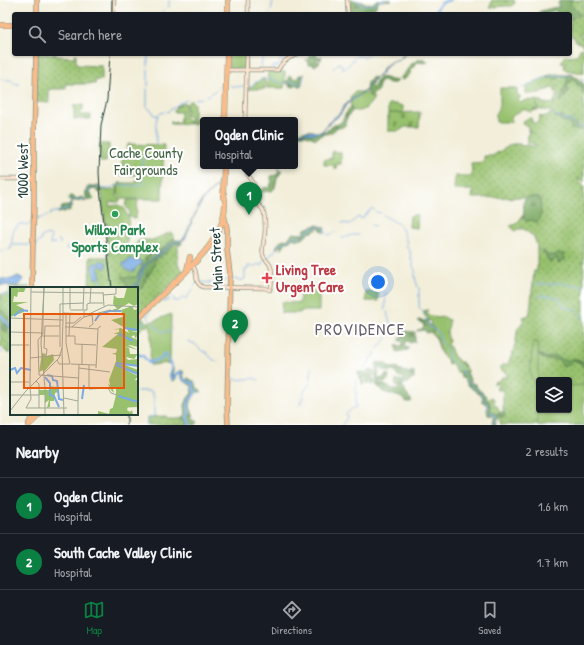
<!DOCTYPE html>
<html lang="en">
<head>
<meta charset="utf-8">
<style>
  body { margin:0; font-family:"Patrick Hand",sans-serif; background:#242831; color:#f1f3f6 }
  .controls { position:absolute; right:12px; bottom:12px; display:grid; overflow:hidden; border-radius:4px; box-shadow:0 1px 3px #0004 }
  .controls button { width:36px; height:36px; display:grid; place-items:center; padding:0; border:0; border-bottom:1px solid #363941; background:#171b24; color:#f1f3f6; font:20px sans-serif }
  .you { position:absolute; left:378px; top:282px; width:14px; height:14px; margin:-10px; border:3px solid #fff; border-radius:50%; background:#1a73e8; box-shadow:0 0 0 6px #1a73e833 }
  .badge { display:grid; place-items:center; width:26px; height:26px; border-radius:50%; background:#0b8043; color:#fff; font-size:13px; font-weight:700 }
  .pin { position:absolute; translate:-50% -33px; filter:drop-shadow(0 1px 2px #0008) }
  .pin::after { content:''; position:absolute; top:21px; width:14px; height:12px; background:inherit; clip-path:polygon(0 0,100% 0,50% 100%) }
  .popup { position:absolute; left:200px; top:117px; width:98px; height:52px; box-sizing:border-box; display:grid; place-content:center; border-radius:4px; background:#171b24; filter:drop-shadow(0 1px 3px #0005); font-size:13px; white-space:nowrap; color:#9ea1a6 }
  .popup b { font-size:15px; color:#f1f3f6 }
  .popup::after { content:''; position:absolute; left:50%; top:100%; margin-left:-8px; border:8px solid transparent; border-top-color:#171b24 }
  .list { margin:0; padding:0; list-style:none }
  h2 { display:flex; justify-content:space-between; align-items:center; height:52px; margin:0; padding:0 16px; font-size:17px }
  h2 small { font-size:13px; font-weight:400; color:#9ea1a6 }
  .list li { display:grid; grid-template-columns:26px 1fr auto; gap:12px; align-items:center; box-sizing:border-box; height:56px; padding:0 16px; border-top:1px solid #363941 }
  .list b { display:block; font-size:15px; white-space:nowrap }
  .list p { margin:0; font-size:13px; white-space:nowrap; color:#9ea1a6 }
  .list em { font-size:13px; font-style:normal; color:#9ea1a6 }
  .icon { flex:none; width:22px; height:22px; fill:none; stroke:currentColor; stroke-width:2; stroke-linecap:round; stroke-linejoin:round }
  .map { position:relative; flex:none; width:584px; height:425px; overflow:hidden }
  .search { position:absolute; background:#171b24; box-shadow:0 1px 3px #0004; left:12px; right:12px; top:12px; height:44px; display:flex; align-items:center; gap:10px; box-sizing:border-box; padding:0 14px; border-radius:4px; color:#9ea1a6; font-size:15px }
  .sheet { height:164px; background:#171b24 }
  nav { display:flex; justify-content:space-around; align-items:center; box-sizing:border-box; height:56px; border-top:1px solid #363941; background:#171b24; font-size:11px; color:#9ea1a6 }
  nav a { display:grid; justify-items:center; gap:2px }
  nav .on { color:#0b8043 }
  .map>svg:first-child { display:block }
  .grass { fill:url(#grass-dots); stroke:#5b7f50; fill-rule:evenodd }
  .forest { fill:url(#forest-firs); stroke:#4c724a }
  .cemetery { fill:url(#cemetery-stones); stroke:#5b7f50 }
  .park { fill:#97c16d; stroke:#5b7f50 }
  .water { fill:url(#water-ripples); stroke:#4c748c }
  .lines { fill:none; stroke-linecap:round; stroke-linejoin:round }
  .stream { stroke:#7aabe5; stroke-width:1 }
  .river { stroke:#7aabe5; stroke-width:2.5 }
  .secondary-casing { stroke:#889686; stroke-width:4.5 }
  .primary-casing { stroke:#889686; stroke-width:5.5 }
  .highway-casing { stroke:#889686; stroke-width:6 }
  .secondary { stroke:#fde4d1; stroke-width:3 }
  .primary { stroke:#fabc8b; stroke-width:4 }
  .highway { stroke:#fabc8b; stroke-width:5 }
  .rail { stroke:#1f3d34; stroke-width:1 }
  .leisure-dot { fill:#2e9e5b; stroke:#fff; stroke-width:1.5 }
  .health-dot { fill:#e0444e; stroke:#fff; stroke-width:1.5 }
  .labels { text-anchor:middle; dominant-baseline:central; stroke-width:4; stroke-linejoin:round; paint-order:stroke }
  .park-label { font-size:15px; fill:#436545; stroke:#fff }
  .street-label { font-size:15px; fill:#1f3d34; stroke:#fff }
  .leisure-label { font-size:15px; font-weight:bold; fill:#27864d; stroke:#fff }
  .health-label { font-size:15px; font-weight:bold; fill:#be3a42; stroke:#fff; text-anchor:start }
  .quarter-label { font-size:17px; letter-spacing:1px; fill:#67616b; stroke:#fff }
  .inset-river { fill:none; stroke:#7aabe5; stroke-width:2 }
  .inset-road { fill:none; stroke:#9ea797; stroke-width:1 }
  .view { fill:#e8590c; fill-opacity:0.15; stroke:#e8590c; stroke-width:2 }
  .inset-edge { fill:none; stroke:#1f3d34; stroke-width:2 }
</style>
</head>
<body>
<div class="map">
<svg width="584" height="425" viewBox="0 0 584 425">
  <defs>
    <pattern id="grass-dots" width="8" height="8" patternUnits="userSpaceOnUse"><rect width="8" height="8" fill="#97c16d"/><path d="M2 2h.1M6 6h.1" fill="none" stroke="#7b9e5a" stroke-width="1.8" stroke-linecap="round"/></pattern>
    <pattern id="forest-firs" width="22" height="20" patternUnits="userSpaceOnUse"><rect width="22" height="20" fill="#79a760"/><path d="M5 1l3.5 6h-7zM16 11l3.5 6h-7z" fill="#638950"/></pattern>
    <pattern id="cemetery-stones" width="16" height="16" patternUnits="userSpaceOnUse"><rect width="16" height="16" fill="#97c16d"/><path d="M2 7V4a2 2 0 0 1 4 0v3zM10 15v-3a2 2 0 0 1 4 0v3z" fill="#7b9e5a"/></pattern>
    <pattern id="water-ripples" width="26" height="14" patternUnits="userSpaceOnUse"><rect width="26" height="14" fill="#7aabe5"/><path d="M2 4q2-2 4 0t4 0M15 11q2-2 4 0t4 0" fill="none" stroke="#638cba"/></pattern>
  </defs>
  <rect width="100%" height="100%" fill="#fff"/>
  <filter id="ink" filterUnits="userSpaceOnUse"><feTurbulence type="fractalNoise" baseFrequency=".025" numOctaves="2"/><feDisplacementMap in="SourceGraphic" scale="8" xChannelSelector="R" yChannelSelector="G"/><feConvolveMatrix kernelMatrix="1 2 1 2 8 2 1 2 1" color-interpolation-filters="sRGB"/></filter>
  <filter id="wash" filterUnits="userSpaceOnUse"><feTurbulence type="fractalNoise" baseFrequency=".012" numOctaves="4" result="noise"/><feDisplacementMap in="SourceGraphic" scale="16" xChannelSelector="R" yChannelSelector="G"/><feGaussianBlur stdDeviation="0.9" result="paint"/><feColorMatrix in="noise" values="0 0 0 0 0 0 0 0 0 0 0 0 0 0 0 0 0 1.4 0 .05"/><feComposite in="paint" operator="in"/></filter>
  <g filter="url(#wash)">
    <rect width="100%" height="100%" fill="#f2eed9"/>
    <g class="grass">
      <path d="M492,0H514L515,3L512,6C504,6 502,6 494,8L495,7L491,8L489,6L491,4Z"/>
      <polygon points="573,0 584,0 584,18 583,24 584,26 584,34 581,33 581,36 584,38 584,47 581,44 575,41 575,38 570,36 570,18 573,19 576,16 580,15 570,5 571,2"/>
      <polygon points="582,48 584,52 584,74 579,72 578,73 577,72 566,70 564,68 565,64 561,63 565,56 577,55 580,49"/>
      <polygon points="37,54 56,54 56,56 75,57 75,54 76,54 76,62 77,63 77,65 102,66 102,80 96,80 95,84 66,84 66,89 49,89 49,103 36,102"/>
      <path d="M547,77L548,78L567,77L568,79L560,99L570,81L575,80L581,84L583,93H584V129L578,126L571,120H565L558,118L564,122L570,123L583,130L584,129V182L577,178L584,187V317H583L584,320V362H579L577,359L566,361L556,356L546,358L540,354L546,360L552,359L559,360L563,367L574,360L582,364V366L584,367V394L569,388V380H539V410H569L584,425H501L500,421L497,418V415L500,416V417H503L505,415L503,411V390H497L496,388L498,387V385L496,383L494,384V382L500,380L502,377H507V374L499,368L502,365H507L512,355L516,341L517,330L524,320L523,317L529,315L530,311L534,271H537V246L534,237L524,229H518L515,231L510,226C517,224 519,221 523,215V218L527,221L534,220L537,223L540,204V199L536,197L472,198L473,190H454L455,176H472L471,163L484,162V156H492L512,144H520L521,146L528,145L534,147L537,146L536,145H533L532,143H527L528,133H531V132L529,131L528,132V126L522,124V122L528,118H531L533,123H536L538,122L540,116L543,117L545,116H548L550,113L552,114L553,112C545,110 539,108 531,112L523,109L521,111L523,101L536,100L542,101L541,103C546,103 551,104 556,103L553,101L557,99L554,96H556V95L558,94L556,92H555V87L539,93L529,94L526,93V87L534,82ZM541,250L549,256L559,254L564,255V258L559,264L558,262L557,258H555L553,261L551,262L549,261L546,255Z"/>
      <polygon points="183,103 186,104 185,112 186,120 190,119 192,123 195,124 171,124 171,120 173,122 179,123 181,113 180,112 174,112 174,110 177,106"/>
      <polygon points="74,105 83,105 83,110 81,111 80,115 91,115 91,119 74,119"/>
      <polygon points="412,215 418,215 417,228 409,227 410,216 412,216"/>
      <path d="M105,223C112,228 120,225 128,227L127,245L131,249L138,241L143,240H152L172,232L175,240H176L178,246V264L184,272L137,318V288H89L90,257H109Z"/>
      <polygon points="10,287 30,287 30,288 11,288 11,321 8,316 0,309 0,295 2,294 10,294"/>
      <polygon points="0,328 4,331 11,331 11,353 7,353 7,351 5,351 3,347 0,346 0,340 3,339 3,338 0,337"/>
      <polygon points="492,397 494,399 494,403 498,407 499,410 501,412 501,413 497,414 491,412 490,404 487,400"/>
      <polygon points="166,416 167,418 181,418 186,420 188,425 147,425 147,417"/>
    </g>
    <g class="forest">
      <path d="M351,0C359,0 364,4 372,4L377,0H392L379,1L378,3L375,8L352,13H348V5Z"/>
      <path d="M560,0H573L571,2L570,5L581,15L576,16L573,19L570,18V14H556L557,11C555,10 550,12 548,14H538L540,11C547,10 552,7 559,7L558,4Z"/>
      <polygon points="314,54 316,54 317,57 318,57 322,56 321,60 319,60 319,59 316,58 317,61 320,62 315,66 312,64 309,64 307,63 308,62 306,60 306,59 308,60 309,60 310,58 308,56 311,55 312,56"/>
      <path d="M423,58L425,59L428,62L424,63L418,62L415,65V67L411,69L410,72L411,73C408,76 406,79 402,80L400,79C401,76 403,75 405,73C407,70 407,68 411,66L410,64H412L419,59H422Z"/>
      <polygon points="304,73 304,76 303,77 302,83 301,86 299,86 297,84 294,87 289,86 288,83 286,84 286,80 289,81 289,76 292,76 292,78 297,79 299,75 302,75"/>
      <path d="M555,74L566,75L570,74C575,76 580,80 584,84V93L583,94L581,85L578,86L575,80L570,81L567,87L568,92L561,103L560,99L568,79L567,77H561L559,79L548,78L546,76Z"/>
      <path d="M373,77L375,78L371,83L373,84L370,87L373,88C375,85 376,81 378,79C382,75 387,79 391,80C398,81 392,79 398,81C394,85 387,83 383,80L380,81L378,90L372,96L373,98C362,104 349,110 345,123L347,124L341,128L338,127L332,132L327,134C323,133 319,137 316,139L306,135H299L298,133L302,132V131H314L315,133H319L324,131L325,132H327V130L330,129C333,123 335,126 340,123C343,121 344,115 347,112C351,105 359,97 366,94L370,95L369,93L365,91L367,88L366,85L367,84V82Z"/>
      <path d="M554,116L564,117L565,120H571L575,124L584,129L583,130H576L571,129L570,123C563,122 560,118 554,116Z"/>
      <polygon points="278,168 282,171 277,178 275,188 272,191 262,192 260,197 257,198 258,201 256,201 256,196 259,193 259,191 265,187 268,188 270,186 272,181 271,180 271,176 276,175 279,171"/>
      <path d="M90,186H99L100,191L99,193L97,190L94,189L89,191L94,199L88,201C85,197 85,193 87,188Z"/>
      <polygon points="70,196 74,197 74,198 76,199 82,197 85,199 86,201 84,202 83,199 79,201 74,201 72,200 72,207 70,208 70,211 68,211 68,210 64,212 58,213 58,212 60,211 62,207 66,206 69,207 68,206 71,203 68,198"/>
      <polygon points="526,197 536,197 540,199 541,214 537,223 534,220 527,221 523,218 524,209 523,203"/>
      <path d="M317,225L324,227L325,230L324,232L323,233L319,227H317V230H314L313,232L308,233L303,239H294L293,237C291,240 291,242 286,242L281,250V245L279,246L277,249L276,248C277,244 280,242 283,239L287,240L293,233L301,234L304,233L305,229Z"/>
      <path d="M173,239L175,240H179L182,242L181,245H179L176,243L171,245L173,247C170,249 167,251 165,254H162L160,258L159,257L155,260H154V262L155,263L151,272L144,282L142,288L139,289L137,292V288H124L127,284L122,277L124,276L126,278L130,277H136C139,274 140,268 143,264C144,262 146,261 147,259V258L144,260C150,251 158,253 164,247C167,244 169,241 173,239Z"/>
      <polygon points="542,250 549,256 556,255 558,253 564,254 564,258 566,259 565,260 562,260 558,264 557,258 555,258 553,261 551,262 549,261 546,255 541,251"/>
      <path d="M0,309C8,317 11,317 11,329L9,328L8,330H4L0,327Z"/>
      <path d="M418,320L424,321L428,320V324L435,328L452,353L453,354L454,358L458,362H462L465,366V370L468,374L471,383L475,384L478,389L483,393L486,396L487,401L490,404L491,412C497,414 499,415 503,411L505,415L504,417H500V416L497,415L495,425H493L492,422L494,416L488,415L487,410L488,406L483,402L482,400L483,397C476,391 469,388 465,380L461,377L460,373L452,364L448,365L447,358L441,354L436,338L431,332L426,333L425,330L417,331V330C420,330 422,329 424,326L422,323L417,321Z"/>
      <polygon points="403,331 415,332 415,342 413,342 410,343 409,341 407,341 405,345 405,347 408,347 408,350 397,352 396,346 398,344 399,346 401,346 403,344 402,341 399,341 400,337 402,337"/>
      <path d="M539,354L546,358L556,356L566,361C577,356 575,361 584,362V367L582,366V364L574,360L572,361V364L563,367L559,360L543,359L539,356Z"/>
      <path d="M377,362L385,363L390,368L397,367L398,370L408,372L409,375H411L410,372L411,371L414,372V379C411,380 409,380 408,383L404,384L403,382V387L405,389V392L412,401L411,402H407L400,397L383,392L376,385V368L379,370L378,376L379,379L383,378L386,374L389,375C389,379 387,381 384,383L381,381H379V382C381,384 395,390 398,390L399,389L395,384L396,380H401L404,381V380L403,377C398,377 397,376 395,372L392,371L389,372L376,367V364Z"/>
      <path d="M173,368V375L174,376C177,372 179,370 183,371L184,378L185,380L189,378L191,380L194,381L197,387V389H199L201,390V392H197C191,400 187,405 194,415L192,418L198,422L196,425H188L186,420L181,418L186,415L185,405L188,398L192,393V386L183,380L180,374H178L175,380L173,381L170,379V371Z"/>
      <polygon points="368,370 374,371 374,375 372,377 372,378 374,379 374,383 373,385 371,385 369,383 366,384 367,379 365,376 363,385 362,383 362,380 359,379 361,376 358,375 358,372 364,372 367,373"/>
    </g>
    <polygon class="cemetery" points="420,112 419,127 405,127 399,131 388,131 388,113"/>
    <g class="park">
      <polygon points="228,54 246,54 246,69 229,69"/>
      <polygon points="268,71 285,72 284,88 267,88"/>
      <path d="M262,79H265V89H248V87C252,87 258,81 262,79Z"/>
      <path d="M500,88H517V94L521,97L518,100L521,103C525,99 531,101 536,100L538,110L535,109L531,112L523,109L515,114L511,118V122H496V114L500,102Z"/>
      <path d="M355,92H363L374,98C369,106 363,114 352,110L351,107L350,97Z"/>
      <polygon points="189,101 192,101 194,104 194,115 192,118 197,118 196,123 194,123 191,121 189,122 190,123 188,123 190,120 190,118 187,116 187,103"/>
      <polygon points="388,104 395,104 403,106 403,113 388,113"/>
      <path d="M100,144H109C110,151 106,156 106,162H100Z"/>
      <path d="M128,144L164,145L162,199H121C117,195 119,188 119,183H136L137,175H120L121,164H122V161L126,153Z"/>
      <polygon points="332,151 341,152 341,164 337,164 336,169 334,169 334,165 324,165 324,160 332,158"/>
      <path d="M116,186H118L117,197L120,199L119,202H111L109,203L110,206L118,205L125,209L127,216L129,217L128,227C118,224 116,230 105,223L101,189L110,191L112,189L115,190Z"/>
      <polygon points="127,200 138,200 136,219 128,216 130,212 125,205 127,203"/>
      <polygon points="300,290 319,291 319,311 300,311 300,313 281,313 282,302 300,303"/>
      <rect x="366" y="292" width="12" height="9"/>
      <polygon points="428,310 426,314 435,317 435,318 444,317 449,320 449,325 447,332 449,342 447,344 449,347 450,347 453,355 468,371 457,372 452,365 441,353 437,337 432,335 434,328 430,325 431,322 424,315 423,311"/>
      <polygon points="171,314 170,363 150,365 151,326 148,325 146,327 144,326 137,333 137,322 142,318 147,322 151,322"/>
      <polygon points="533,342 538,342 538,387 539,387 539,410 569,410 569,386 584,385 584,425 537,425 538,388 536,387 530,373"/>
    </g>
    <g class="water">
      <polygon points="404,54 405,54 400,60 392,62 386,67 381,74 370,84 365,91 346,105 340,115 331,122 321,133 312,134 307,133 295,134 308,131 319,132 322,131 331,120 340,113 344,106 353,98 364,92 370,83 378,76 386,65 392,61 400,59"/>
      <polygon points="223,177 218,185 203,200 194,217 185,239 182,241 172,244 168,248 148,263 144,268 137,286 135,288 133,288 138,282 139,275 143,267 147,263 172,243 181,240 184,238 201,201 216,186"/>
      <path d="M132,258L135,261L140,260L142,262L141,265C136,266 136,268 134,272L128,271L123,265V263L127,262Z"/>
      <polygon points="100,261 103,261 106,262 107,267 105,269 104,268 103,266 100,266 98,267 101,276 98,279 96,279 92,266 93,264 98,263"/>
      <polygon points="18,276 22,278 23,280 21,284 16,286 0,285 0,279 12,279"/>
    </g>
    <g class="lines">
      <g class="stream">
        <polyline points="356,0 361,4 373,5 379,1 385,0"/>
        <polyline points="169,7 169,0"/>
        <polyline points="166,8 167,7"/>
        <polyline points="271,10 273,0"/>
        <polyline points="162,13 163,11"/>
        <polyline points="269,14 270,13"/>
        <polyline points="148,66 148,54"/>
        <polyline points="271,67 278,66 281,59 287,57 291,54"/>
        <polyline points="261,68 262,59 263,54"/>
        <path d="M333,69L338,64L340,63L342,65V68L343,69C349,67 352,60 356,56H361L365,57L369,54"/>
        <polyline points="268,78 280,83 284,83"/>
        <polyline points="581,78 584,81"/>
        <polyline points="0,79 5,80 11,80 15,84 20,84"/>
        <polyline points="287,83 294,82 298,84 300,84 302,83 304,75"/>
        <polyline points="230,85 234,87 244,86"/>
        <polyline points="148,86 148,69"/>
        <polyline points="248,87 250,87 256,82 265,78"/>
        <path d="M522,88C530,87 536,80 544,78C552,75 561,76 570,76"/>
        <polyline points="147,89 147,107"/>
        <path d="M207,96C212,94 215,90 220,87V85L221,84"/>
        <polyline points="196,99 202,98"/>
        <polyline points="148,108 153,112 154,115 158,115"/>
        <polyline points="167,112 180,103 187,100"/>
        <polyline points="553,114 564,120 569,120 572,121 576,126 584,128"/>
        <path d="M156,123C157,117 158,113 164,112"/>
        <polyline points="156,143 156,125"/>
        <path d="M142,171C141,164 143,155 147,150"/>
        <polyline points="120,185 134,186 140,185 144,183 144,180"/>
        <path d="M88,199H89L88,193L89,189C96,186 101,189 108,189C112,189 113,186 117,185"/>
        <path d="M50,215L51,213C59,211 67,211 72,204L71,200L72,199C76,200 81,198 85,200"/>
        <polyline points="383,215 400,225 406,239 407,247 410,251 411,259 413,263 413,267 415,270 415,272"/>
        <polyline points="35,220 47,216"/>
        <path d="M342,223L350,224L358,217L362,219C364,215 368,213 371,209H373L376,212L381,213"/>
        <polyline points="371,225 375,226"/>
        <polyline points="321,227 324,228 325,232 329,235 333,233 334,232 336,232"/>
        <path d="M342,238C348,237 351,234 359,235"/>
        <polyline points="58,240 60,241 60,244"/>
        <polyline points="11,245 30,245"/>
        <path d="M34,246L37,245L38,242L41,241V237C44,235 48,235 50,236L51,239L50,243V245L55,243"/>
        <polyline points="66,248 70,248 72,247"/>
        <path d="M276,248L280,244L290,240L292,236C300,237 300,239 306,231L308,232L313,227L314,229L317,226H319"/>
        <polyline points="0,251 11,249 13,232 16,227 18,226 19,224 25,224 27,225 31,223"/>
        <polyline points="266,259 276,250"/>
        <path d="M415,273C415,279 416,282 418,287"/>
        <polyline points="100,278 104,288"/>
        <path d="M232,279L242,280L245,279V270L248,269V266C252,266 255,267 258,264L261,266L262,262L264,261"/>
        <polyline points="220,280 225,281 226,280 227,280"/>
        <polyline points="200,282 212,283"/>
        <polyline points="213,284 215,284 218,281"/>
        <polyline points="536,284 553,284 561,282 567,285 575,285 584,287"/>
        <polyline points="194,286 196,284"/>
        <polyline points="419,288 419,291"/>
        <polyline points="419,292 419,306 420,309 423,311 425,316"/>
        <polyline points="0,294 11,295"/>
        <polyline points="188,296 193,289"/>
        <path d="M538,296C543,295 556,296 560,299C562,301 563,305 565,307C568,309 571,308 574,309C579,311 580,315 583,318H584"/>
        <polyline points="172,297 174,298 174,301 179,301 182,298 187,298"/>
        <polyline points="157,303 161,301 165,302 165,300 168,301 169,298"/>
        <polyline points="137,309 140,313"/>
        <polyline points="385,309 386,293"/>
        <path d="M387,312C388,320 391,323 392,330"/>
        <polyline points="146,315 148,315 150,309"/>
        <polyline points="147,316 150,320"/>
        <polyline points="425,318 427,320 427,323 429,326 437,331 442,343 446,348 450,360 458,366 466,377"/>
        <polyline points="154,322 156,327 163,332 167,331 170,332 171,332"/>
        <polyline points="137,326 140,325 142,321 145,324"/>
        <polyline points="188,341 195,344 202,351 206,352 213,360"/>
        <polyline points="0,347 2,353"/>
        <polyline points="378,349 381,344 392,333 392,331"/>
        <polyline points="214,360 218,362"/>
        <polyline points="363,368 369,363 370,358 375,356 375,352"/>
        <path d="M229,377C231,377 233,378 235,379C243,381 251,376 259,380"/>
        <path d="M466,379C469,384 476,390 481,393L485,402L488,405V410L490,413L495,415V420L493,423L494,425"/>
        <polyline points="193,388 199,391 201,393"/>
        <polyline points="356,388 356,380"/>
        <polyline points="137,391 151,391 154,397 154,417 147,417 147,425"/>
        <polyline points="300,405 304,392 310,383 312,368"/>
        <polyline points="353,408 356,407 356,390"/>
        <polyline points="342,425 347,418 346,414 352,409"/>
      </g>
      <g class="river">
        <path d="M433,14L436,12C438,4 442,2 450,0"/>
        <polyline points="0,315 3,318 11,327"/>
        <path d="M137,354L143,356L149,363L157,360L162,359L163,354H165C167,356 169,363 172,367L170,375L172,379H174L176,374L181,372L183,379L187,381L194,384L193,388L195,392V394L190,399L188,405L189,411L187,418L190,425"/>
      </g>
    </g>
  </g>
  <g filter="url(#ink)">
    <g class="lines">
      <g class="secondary-casing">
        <g id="secondary">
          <polyline points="347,0 348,14"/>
          <polyline points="113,14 114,0"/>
          <polyline points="248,14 248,0"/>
          <path d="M226,70H278C282,61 289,58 298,54"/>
          <polyline points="245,120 247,54"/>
          <path d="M244,166L246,172L253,182L255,200L263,210L264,213C265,221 266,231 264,239C263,244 262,249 263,255C264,259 268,261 270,265C273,271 272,281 271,287"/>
          <polyline points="0,179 34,179"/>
          <path d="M192,265C200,273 192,282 203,287L265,288L270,290"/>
        </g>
      </g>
      <g class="primary-casing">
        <g id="primary">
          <polyline points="37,14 37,0"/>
          <polyline points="228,14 228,0"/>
          <polyline points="224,214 227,229 227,249 230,274 227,405 228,425"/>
          <polyline points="32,288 34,199 34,137 36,54"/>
          <polyline points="29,423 31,419 31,414"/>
        </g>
      </g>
      <g class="highway-casing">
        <g id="highway">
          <polyline points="0,25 14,25"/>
          <polyline points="225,120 227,54"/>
          <polyline points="223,197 224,166"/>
          <polyline points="187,270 190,257"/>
          <path d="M137,320C147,310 157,299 168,289C193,265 232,233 224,194"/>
          <polyline points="29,425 40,414"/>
        </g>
      </g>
      <use href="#secondary" class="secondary"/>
      <use href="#primary" class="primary"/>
      <use href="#highway" class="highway"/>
      <g class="rail">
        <polyline points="112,14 112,0"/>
        <polyline points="110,54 107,100 101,125 99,172 100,189 112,288"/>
        <polyline points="127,414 127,425"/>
      </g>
    </g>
  </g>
  <circle class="leisure-dot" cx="115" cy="214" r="4"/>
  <path class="health-dot" d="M265 272h4v4h4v4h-4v4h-4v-4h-4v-4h4z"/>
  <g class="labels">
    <g class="park-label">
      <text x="146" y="152">Cache County<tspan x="146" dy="17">Fairgrounds</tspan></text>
    </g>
    <g class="street-label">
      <text transform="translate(22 171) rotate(-90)">1000 West</text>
      <text transform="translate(216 259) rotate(-93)">Main Street</text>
    </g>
    <g class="leisure-label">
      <text x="115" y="229">Willow Park<tspan x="115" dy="17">Sports Complex</tspan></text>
    </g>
    <g class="health-label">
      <text x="276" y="269">Living Tree<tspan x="276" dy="17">Urgent Care</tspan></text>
    </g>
    <g class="quarter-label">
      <text x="360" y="328">PROVIDENCE</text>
    </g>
  </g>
  <g transform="translate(10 287)">
    <rect width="128" height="128" fill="#f2eed9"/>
    <path d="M0,0H9L8,4L10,0H16L14,5H8L7,10L4,9L3,15H18L6,18L14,22V25L0,30ZM117,0H128V17L124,19L119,16L105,24L103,22H107L103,17L104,8L107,11H114ZM122,19L124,23L128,22V44L120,45H128L126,52L124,48L121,50L128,53V60L120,58H118L128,63L114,59L119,61L120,67H128L124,72L116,70L118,73L128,72V78H115L128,83V87L114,82L128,89L124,94L128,114L108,108L106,101L103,102L104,106L101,103L98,97L100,98L99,93L106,74V68L102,66H106L107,62L92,60L108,47H103L109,45V42L104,43L106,42L111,41L119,46L117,42L101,33L113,30L111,23ZM32,66L36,67L35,70L43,67L44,73L34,85L33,83L29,85ZM39,99L46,100L48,105L45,106L44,114H40V120L37,121L39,113L35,116V108H29V103H39ZM119,115L117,123L120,125L122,123L123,128L88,127V124L99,127L100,122Z" fill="#97c16d"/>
    <path d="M106,87L107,94L128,93V120L106,121V128H101L106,108Z" fill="#97c16d"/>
    <path class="inset-river" d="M4,29L11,23L18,24M85,34L89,28L99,24H111M114,41L128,43M109,47L123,54M106,76L128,79M106,78L128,87M0,83L5,81L7,86L11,81L21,83M37,88L42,89L43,93L47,94L49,112L53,113M35,90L40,96V108L44,109L49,120M108,109L128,115M72,112L74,98"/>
    <path class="inset-road" d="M34,0L31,57L35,101V128M21,5L93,6M93,5L94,19M93,8L106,7V0M80,16H93M60,22V0M60,23H73M73,23L74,0M74,23H77V17L80,16L81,0M53,26L79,27L98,18L128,20M56,26V56L60,77M74,30L100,23L106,25L111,19M0,31L53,33L52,64M33,32L34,0M33,33V47L28,53L29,88L69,91M53,33V0M56,36H64L71,30M35,39L34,61L37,62L36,70M35,39H50M55,40H62L74,30V23M62,40L87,42L91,39M79,40L83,37L82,28M0,45L33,46M32,49H49M56,49H65V57L86,58M59,49L60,26M0,58H19M50,60V17L74,16M52,64L54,128M20,71L51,68M47,73L49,77H60M61,77L86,78M72,78V57M79,78V102L98,101L101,106L107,108M69,81L100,85M86,81L88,42M26,94L29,97V121M0,95H19M20,100L21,0M0,108H29M54,111L68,114M68,114L69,77M16,121H57M16,121L21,112L20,100M0,124L15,105L49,71L52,61M68,128V114"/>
    <path class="view" d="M14,27H114V101H14Z"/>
    <rect width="128" height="128" class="inset-edge"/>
  </g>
</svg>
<div class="controls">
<button><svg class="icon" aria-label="layers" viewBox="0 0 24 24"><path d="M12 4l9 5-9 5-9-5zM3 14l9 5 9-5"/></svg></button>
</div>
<div class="you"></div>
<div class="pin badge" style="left:249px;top:215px">1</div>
<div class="popup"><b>Ogden Clinic</b>Hospital</div>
<div class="pin badge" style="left:235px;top:343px">2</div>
<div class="search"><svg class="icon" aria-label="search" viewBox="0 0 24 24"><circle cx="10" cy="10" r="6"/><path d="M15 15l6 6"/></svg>Search here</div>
</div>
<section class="sheet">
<h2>Nearby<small>2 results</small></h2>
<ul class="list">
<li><span class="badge">1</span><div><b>Ogden Clinic</b><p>Hospital</p></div><em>1.6 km</em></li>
<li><span class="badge">2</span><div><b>South Cache Valley Clinic</b><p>Hospital</p></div><em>1.7 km</em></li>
</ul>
</section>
<nav>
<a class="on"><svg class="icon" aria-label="map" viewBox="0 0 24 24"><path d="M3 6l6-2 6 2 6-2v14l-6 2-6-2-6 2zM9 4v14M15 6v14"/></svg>Map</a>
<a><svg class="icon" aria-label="directions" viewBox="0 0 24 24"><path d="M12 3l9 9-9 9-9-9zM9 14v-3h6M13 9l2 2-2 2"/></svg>Directions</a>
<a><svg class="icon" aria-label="saved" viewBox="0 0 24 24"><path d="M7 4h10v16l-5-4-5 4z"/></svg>Saved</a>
</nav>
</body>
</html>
